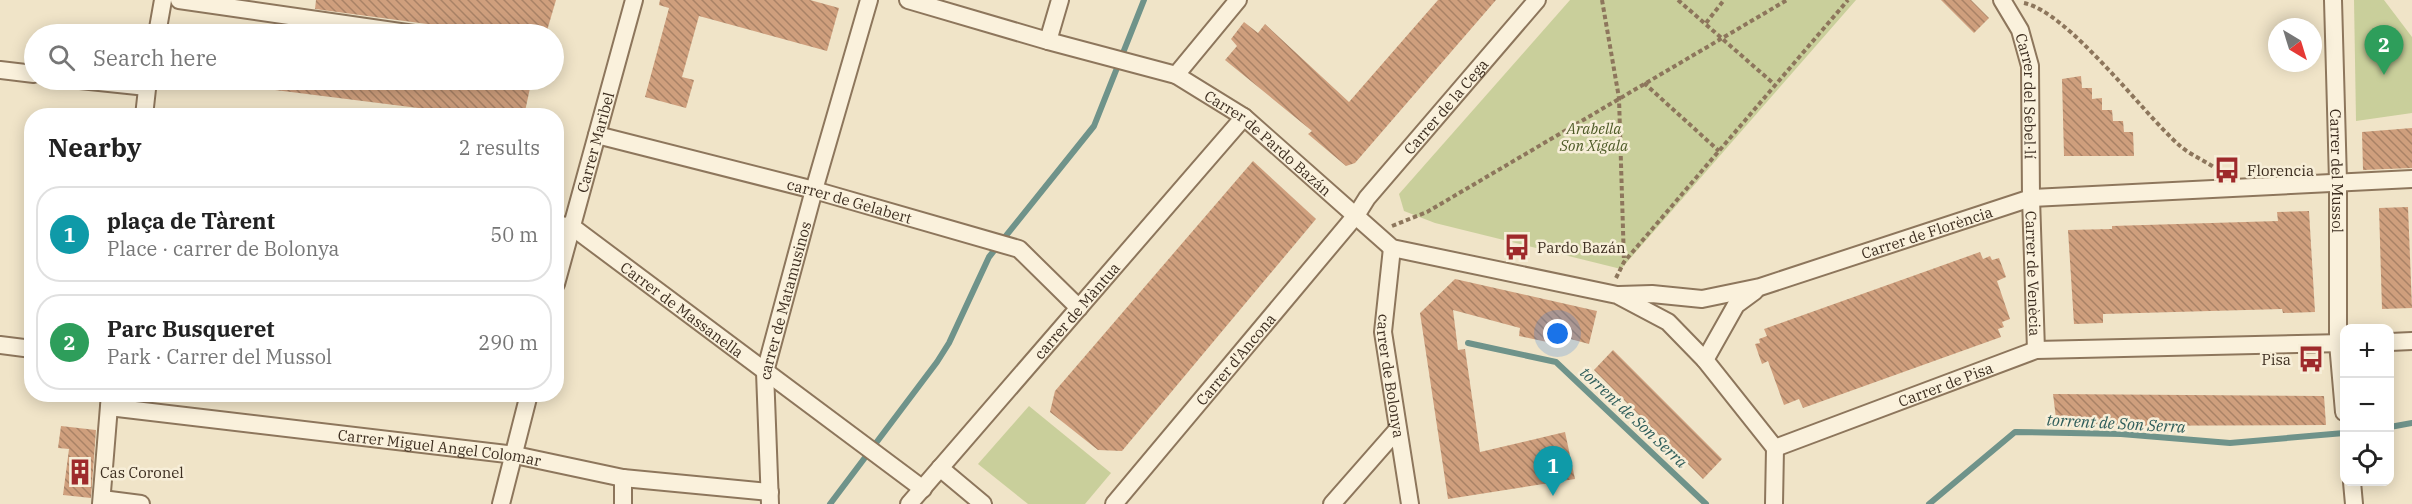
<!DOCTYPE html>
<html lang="en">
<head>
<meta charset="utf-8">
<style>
  body { margin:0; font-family:"IBM Plex Serif",serif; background:#f6f6f6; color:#222 }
  .controls { position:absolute; right:18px; bottom:18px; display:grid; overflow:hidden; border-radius:12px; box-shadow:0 3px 15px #0003 }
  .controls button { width:54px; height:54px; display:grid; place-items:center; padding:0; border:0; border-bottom:2px solid #e0e0e0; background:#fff; color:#222; font:30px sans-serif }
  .compass { position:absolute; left:2268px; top:18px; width:54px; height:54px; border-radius:50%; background:#fff; box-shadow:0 3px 15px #0003; rotate:142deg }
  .you { position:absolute; left:1558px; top:334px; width:21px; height:21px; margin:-15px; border:4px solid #fff; border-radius:50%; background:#1a73e8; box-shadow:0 0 0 9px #1a73e833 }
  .badge { display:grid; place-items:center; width:39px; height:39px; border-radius:50%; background:#db2777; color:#fff; font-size:20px; font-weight:700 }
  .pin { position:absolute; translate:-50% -50px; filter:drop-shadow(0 2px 3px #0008) }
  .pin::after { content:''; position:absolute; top:32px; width:21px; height:18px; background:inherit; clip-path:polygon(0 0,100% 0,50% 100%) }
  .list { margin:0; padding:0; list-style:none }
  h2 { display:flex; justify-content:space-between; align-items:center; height:78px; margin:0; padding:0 24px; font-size:26px }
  h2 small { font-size:20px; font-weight:400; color:#767676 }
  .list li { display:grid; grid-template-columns:39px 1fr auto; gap:18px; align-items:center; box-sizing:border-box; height:96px; margin:0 12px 12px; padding:0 12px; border:2px solid #e0e0e0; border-radius:24px }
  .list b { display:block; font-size:22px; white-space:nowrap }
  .list p { margin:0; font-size:20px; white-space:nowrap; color:#767676 }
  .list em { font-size:20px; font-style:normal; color:#767676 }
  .icon { flex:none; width:33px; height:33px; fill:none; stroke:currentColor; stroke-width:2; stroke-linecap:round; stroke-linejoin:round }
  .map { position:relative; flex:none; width:2412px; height:504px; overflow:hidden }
  .search { position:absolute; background:#fff; box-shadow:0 3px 15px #0003; left:24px; top:24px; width:540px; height:66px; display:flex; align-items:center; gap:15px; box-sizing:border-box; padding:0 21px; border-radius:33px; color:#767676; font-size:22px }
  .panel { position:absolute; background:#fff; box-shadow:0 3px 15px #0003; left:24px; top:108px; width:540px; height:294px; border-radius:24px }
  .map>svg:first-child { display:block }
  .green { fill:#c9cf9b }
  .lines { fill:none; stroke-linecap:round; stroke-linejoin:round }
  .stream { stroke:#6f938a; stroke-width:6 }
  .building { fill:url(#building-back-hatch) }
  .street-casing { stroke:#8d765c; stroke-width:20 }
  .path { stroke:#8d765c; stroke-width:4; stroke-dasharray:4.5 3; stroke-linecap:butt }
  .street { stroke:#faf1dc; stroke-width:16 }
  .labels { text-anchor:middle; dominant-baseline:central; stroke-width:5; stroke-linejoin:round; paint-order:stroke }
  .street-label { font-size:15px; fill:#3d2e20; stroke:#f7eed8 }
  .park-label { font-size:15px; font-style:italic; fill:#4d5a26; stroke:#f7eed8 }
  .poi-label { font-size:15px; fill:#3d2e20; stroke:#f7eed8; text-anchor:start }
  .water-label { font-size:16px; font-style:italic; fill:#2f5d5a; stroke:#f7eed8 }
</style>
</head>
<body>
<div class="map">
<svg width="2412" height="504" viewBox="0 0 2412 504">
  <defs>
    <pattern id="building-back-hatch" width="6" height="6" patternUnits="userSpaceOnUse" patternTransform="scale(1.5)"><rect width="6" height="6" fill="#cf9f7d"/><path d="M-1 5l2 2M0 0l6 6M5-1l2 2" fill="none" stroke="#a98266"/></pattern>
  </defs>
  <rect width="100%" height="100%" fill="#f0e4c8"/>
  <g class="green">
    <polygon points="1570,0 1856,0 1621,269 1435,223 1404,211 1399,194"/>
    <polygon points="2354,0 2384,0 2412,37 2412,113 2356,121"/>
    <polygon points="1029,406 1111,473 1085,504 1028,504 978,464"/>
  </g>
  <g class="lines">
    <g class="stream">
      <polyline points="1468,343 1556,362 1706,504"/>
      <polyline points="2390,427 2412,423"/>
      <polyline points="830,504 937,362 949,343 989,257 1094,126 1144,0"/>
      <polyline points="1929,504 2015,432 2121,434 2230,443 2344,433"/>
    </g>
  </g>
  <g class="building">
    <polygon points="316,0 556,0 546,34 502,34 315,9"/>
    <polygon points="660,0 810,0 839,8 827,51 699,16 682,77 694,80 686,108 645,97 669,8 659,5"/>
    <polygon points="1438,0 1496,0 1355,163 1346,166 1308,134 1312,131 1225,60 1237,46 1231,39 1244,22 1258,33 1265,24 1349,102"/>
    <polygon points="1941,0 1971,0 1989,18 1974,33"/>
    <polygon points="2081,76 2082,88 2092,88 2092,99 2102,98 2102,110 2112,110 2113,121 2123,121 2124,132 2133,132 2134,156 2064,156 2062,79"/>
    <polygon points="276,80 465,80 530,88 524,116 482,116 275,90"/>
    <polygon points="2412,128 2412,168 2363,170 2362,132"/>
    <polygon points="1253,161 1316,219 1122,451 1098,450 1050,412 1055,391"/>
    <polygon points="2408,207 2412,308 2382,309 2379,208"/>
    <polygon points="2309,211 2315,312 2283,313 2282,309 2103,314 2103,323 2074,324 2068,230 2112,229 2112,226 2278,221 2277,212"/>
    <polygon points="1980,252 1983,259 1990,256 1992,260 1999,258 2006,277 1997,281 2010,319 2002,322 2004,327 1998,329 2001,337 1803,408 1799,399 1784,405 1768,361 1762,364 1755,344 1760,343 1759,339 1767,336 1764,329"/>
    <polygon points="1455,279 1597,311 1589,344 1563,337 1561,345 1519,336 1520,328 1453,310 1458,350 1465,349 1480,452 1565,432 1575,479 1448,499 1420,313"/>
    <polygon points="1613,350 1722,459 1703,479 1594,370"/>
    <polygon points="2053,394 2324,396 2326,425 2057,426"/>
    <polygon points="61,426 96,430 91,498 63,495 69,449 58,448"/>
  </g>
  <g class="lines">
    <g class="street-casing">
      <g id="street">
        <polyline points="179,0 414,34"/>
        <path id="s1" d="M908,0L1048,41L1176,75L1244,117L1392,248L1617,295L1668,322L1705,360L1775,448"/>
        <path id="s2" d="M2002,0L2020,30L2030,66L2031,198L2036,350"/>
        <path id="s3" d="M2333,0L2338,181V343L2344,412"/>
        <polyline points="157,34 163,0"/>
        <polyline points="1048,41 1060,0"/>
        <polyline points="0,70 34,74"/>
        <polyline points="1176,75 1238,0"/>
        <polyline points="80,80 147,87"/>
        <polyline points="144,116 148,80"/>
        <path id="s4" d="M597,135L814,190L1019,249L1079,308"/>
        <path id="s5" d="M556,225L571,226L923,489"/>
        <path id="s6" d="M1392,248L1383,332L1410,504"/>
        <path id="s7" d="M556,284L634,0"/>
        <path id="s8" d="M1619,295L1652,294L1702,299L1760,287L2031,198L2412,179"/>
        <polyline points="2390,342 2412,341"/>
        <polyline points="0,345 32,349"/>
        <polyline points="1705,360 1736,305 1755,291"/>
        <path id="s9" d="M109,407L515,455L623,478L770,492"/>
        <path id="s10" d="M1775,448L2036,350L2344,343"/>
        <polyline points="940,468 983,504"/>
        <polyline points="2352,482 2354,504"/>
        <polyline points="102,499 141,504"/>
        <polyline points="101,504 110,394"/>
        <polyline points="501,504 529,394"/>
        <polyline points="623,504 623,478"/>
        <path id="s11" d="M770,504L765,372L814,190L869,0"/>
        <path id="s12" d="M909,504L1244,117"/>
        <path id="s13" d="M1114,504L1357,214L1367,198L1537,0"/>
        <polyline points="1332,504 1397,430"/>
        <polyline points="1774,504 1775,448"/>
      </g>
    </g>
    <g class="path">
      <polyline points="1602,0 1619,98 1624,262"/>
      <polyline points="1678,0 1774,84"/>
      <path d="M2024,3C2068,12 2142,112 2179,145C2190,155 2206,161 2218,170"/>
      <polyline points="1706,23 1724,0"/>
      <polyline points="1644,83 1719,151"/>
      <polyline points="1392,226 1427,212 1787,0"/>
      <polyline points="1616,278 1624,262 1848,0"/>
    </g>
    <use href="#street" class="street"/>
  </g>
  <defs>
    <g id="bus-bare" transform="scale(2.07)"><path d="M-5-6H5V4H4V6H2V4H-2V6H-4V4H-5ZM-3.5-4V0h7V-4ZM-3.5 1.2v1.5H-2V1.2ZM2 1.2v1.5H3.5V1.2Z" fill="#9e2a2b" stroke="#f7eed8" stroke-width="2.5" paint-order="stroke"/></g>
    <g id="building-bare" transform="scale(2.07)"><path d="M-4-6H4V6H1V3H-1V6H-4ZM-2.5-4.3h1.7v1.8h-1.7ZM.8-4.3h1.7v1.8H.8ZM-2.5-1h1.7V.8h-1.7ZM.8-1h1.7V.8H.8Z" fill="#9e2a2b" stroke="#f7eed8" stroke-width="2.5" paint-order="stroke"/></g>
  </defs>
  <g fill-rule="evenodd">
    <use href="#bus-bare" x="2227" y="170"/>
    <use href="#bus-bare" x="1517" y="247"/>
    <use href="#bus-bare" x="2311" y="359"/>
    <use href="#building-bare" x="80" y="472"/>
  </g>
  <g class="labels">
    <g class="street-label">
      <text stroke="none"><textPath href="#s2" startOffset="102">Carrer del Sebel·lí</textPath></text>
      <text stroke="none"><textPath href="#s13" startOffset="518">Carrer de la Cega</textPath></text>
      <text stroke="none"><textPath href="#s7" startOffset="147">Carrer Maribel</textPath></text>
      <text stroke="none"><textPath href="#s1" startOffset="393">Carrer de Pardo Bazán</textPath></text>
      <text stroke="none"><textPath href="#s3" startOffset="171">Carrer del Mussol</textPath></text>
      <text stroke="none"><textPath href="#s4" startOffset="261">carrer de Gelabert</textPath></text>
      <text stroke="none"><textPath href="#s8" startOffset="318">Carrer de Florència</textPath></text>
      <text stroke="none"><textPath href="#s2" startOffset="280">Carrer de Venècia</textPath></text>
      <text stroke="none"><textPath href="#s11" startOffset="206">carrer de Matamusinos</textPath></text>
      <text stroke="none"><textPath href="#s5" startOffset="154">Carrer de Massanella</textPath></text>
      <text stroke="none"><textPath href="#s12" startOffset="256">carrer de Màntua</textPath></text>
      <text stroke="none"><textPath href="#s13" startOffset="189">Carrer d'Ancona</textPath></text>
      <text stroke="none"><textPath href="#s6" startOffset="129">carrer de Bolonya</textPath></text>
      <text stroke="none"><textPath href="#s10" startOffset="182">Carrer de Pisa</textPath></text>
      <text stroke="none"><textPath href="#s9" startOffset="333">Carrer Miguel Angel Colomar</textPath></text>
    </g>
    <g class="park-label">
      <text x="1594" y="128">Arabella<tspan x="1594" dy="17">Son Xigala</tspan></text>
    </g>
    <g class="poi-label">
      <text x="2247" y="170">Florencia</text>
      <text x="1537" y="247">Pardo Bazán</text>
      <text x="2291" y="359" text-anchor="end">Pisa</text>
      <text x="100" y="472">Cas Coronel</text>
    </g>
    <g class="water-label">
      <text transform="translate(1634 417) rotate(43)">torrent de Son Serra</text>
      <text transform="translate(2116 423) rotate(3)">torrent de Son Serra</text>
    </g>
  </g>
</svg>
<div class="controls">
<button>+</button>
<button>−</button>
<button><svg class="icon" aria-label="locate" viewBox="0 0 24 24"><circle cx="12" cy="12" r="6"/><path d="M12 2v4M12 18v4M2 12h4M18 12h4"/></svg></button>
</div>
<svg class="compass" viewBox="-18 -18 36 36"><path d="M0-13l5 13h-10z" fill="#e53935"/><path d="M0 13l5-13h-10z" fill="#767676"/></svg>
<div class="you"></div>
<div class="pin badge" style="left:1553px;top:496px;background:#0f9aa8">1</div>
<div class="pin badge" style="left:2384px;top:75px;background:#2e9e5b">2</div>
<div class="search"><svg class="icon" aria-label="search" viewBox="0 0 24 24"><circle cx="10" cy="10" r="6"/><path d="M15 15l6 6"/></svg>Search here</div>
<section class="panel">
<h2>Nearby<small>2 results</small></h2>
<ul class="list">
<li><span class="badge" style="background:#0f9aa8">1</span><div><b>plaça de Tàrent</b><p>Place · carrer de Bolonya</p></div><em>50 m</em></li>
<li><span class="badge" style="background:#2e9e5b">2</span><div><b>Parc Busqueret</b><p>Park · Carrer del Mussol</p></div><em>290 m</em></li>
</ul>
</section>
</div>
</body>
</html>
